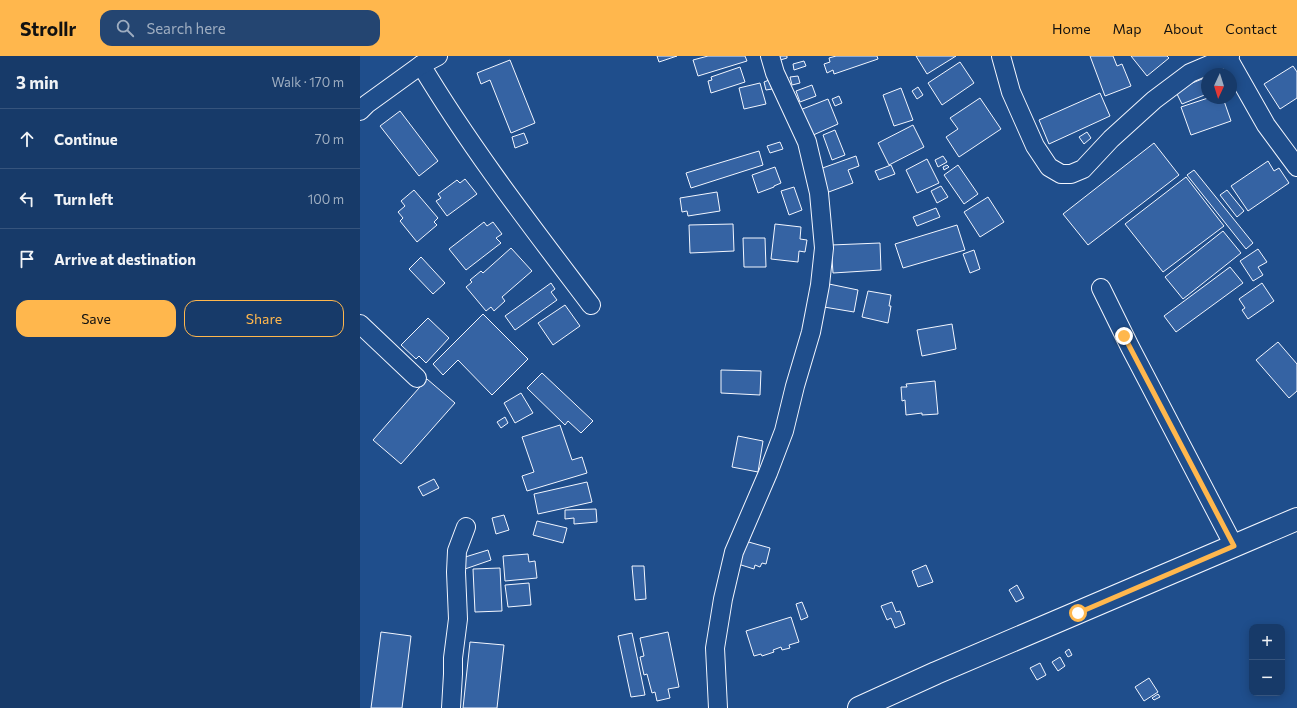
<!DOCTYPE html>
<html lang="en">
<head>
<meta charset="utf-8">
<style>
  body { margin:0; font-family:Commissioner,sans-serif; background:#244571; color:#f1f3f6 }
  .controls { position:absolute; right:12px; bottom:12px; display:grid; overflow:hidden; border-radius:8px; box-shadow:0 2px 10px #0003 }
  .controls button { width:36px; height:36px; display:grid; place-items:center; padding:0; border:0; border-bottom:1px solid #36547d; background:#173a69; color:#f1f3f6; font:20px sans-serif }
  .compass { position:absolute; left:841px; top:12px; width:36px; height:36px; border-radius:50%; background:#173a69; box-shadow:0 2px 10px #0003; rotate:184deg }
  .stop { position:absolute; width:12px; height:12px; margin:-9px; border:3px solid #ffb74d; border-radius:50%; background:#fff }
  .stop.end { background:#ffb74d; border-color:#fff; box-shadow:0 1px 4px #0008 }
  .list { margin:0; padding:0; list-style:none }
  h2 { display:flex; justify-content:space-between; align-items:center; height:52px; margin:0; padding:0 16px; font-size:17px }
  h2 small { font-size:13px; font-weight:400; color:#9eadc0 }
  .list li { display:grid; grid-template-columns:26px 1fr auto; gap:12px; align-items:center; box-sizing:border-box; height:60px; padding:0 16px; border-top:1px solid #36547d }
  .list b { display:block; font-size:15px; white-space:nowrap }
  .list em { font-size:13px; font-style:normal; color:#9eadc0 }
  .actions { display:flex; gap:8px; padding:12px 16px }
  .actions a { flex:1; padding:9px 0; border:1px solid #ffb74d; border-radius:12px; text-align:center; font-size:14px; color:#ffb74d }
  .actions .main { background:#ffb74d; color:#111 }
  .icon { flex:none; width:22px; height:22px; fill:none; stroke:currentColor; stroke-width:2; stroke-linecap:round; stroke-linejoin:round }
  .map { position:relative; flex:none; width:937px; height:652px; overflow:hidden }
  header { display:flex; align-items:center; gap:24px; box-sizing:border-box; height:56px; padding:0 20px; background:#ffb74d; color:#111 }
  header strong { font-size:19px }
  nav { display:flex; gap:22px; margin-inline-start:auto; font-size:14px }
  .search { width:280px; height:36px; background:#244571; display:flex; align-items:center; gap:10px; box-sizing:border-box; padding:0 14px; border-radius:12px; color:#9eadc0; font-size:15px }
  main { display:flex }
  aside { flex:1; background:#173a69 }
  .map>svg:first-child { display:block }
  .building { fill:#3563a3; stroke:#f2f6ff }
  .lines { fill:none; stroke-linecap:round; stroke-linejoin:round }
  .minor-casing { stroke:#f2f6ff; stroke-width:20 }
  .major-casing { stroke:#f2f6ff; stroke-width:24 }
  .minor { stroke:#1f4e8c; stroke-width:18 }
  .major { stroke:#1f4e8c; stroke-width:22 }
  .route { stroke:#ffb74d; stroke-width:5 }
</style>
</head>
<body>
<header>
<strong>Strollr</strong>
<div class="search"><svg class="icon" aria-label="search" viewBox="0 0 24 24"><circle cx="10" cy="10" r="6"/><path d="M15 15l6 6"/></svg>Search here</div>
<nav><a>Home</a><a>Map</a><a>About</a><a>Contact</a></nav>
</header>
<main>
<aside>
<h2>3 min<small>Walk · 170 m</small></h2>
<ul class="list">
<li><svg class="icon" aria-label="ahead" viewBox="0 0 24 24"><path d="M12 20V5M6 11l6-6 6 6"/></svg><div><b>Continue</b></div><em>70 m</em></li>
<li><svg class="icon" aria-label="left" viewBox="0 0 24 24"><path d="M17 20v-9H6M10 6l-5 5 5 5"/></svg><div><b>Turn left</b></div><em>100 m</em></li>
<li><svg class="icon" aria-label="arrive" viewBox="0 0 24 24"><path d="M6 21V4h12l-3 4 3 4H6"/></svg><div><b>Arrive at destination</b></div></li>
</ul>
<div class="actions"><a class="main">Save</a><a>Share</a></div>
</aside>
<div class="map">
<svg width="937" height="652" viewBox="0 0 937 652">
  <rect width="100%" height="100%" fill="#1f4e8c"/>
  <g class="building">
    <polygon points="297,0 317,0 299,6"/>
    <polygon points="348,0 385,0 387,5 338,20 333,4"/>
    <polygon points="415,0 427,0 427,2 417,5"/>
    <polygon points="476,0 517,0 518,3 474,18 473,14 467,17 464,8 470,6 469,2"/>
    <polygon points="556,0 596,0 567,18"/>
    <polygon points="730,0 753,0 757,10 762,8 771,30 745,40"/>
    <polygon points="771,0 807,0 809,2 787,20"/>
    <polygon points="150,4 175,67 151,77 130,24 121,28 117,17"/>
    <polygon points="444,5 446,10 434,14 433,8"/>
    <polygon points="600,6 614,27 582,49 568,27"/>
    <polygon points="933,10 937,16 937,42 920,53 904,28"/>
    <polygon points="380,11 385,26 351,37 348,25 352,24 351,21"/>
    <polygon points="438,20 440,27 432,29 430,21"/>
    <polygon points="847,21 847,38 822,48 815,34"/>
    <polygon points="409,24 412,33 406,34 404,26"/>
    <polygon points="400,27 406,48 384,53 379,32"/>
    <polygon points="452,29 456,40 440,46 436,35"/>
    <polygon points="558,31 563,39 557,43 552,35"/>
    <polygon points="541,32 553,64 534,70 523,39"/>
    <polygon points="740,37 750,60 689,88 679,64"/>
    <polygon points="479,40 482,47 475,50 472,43"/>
    <polygon points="620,42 641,73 599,101 586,81 598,73 590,62"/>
    <polygon points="848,42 863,42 871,65 831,79 821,51"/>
    <polygon points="468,43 478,68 451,80 440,54"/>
    <polygon points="40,55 78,105 59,120 20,70"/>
    <polygon points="553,69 564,91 529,109 518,87"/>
    <polygon points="475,74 485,99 472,104 463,79"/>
    <polygon points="727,76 731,82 724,88 719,81"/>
    <polygon points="164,77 168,87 155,92 152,81"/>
    <polygon points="420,86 423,93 410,97 407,90"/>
    <polygon points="794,87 819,119 728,189 703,158"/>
    <polygon points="399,95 403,109 331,132 326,117"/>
    <polygon points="496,100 499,110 488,114 493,127 466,137 457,114"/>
    <polygon points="583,100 587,106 578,111 575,104"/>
    <polygon points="567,103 579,127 557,137 546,114"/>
    <polygon points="908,105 914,115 919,112 929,127 888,155 871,130"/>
    <polygon points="531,109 535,118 519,124 515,115"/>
    <polygon points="587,109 589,111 584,114 583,111"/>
    <polygon points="598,109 618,138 604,148 584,119"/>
    <polygon points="415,111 421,127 414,130 414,131 398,137 392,119"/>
    <polygon points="834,114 893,187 886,193 827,119"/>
    <polygon points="826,121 864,170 803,216 765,168"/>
    <polygon points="105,123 117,138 87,160 76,145 81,142 78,138 97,124 100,127"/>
    <polygon points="581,130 588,141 577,147 571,135"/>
    <polygon points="434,131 442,154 429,159 421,135"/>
    <polygon points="54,134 78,162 74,166 77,169 57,186 40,165 43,162 38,156 45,150 41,145"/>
    <polygon points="867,134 884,155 877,161 860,139"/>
    <polygon points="357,136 360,155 328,160 327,155 322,156 320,142"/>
    <polygon points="628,141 644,166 620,181 604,156"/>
    <polygon points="576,152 580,161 557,170 553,161"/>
    <polygon points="124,166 127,170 133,166 142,178 136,182 141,187 106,214 89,193"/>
    <polygon points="373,168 374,195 330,197 329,169"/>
    <polygon points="415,168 441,171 440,183 447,184 445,196 439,195 438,206 411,203"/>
    <polygon points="597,169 605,194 543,212 535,188"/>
    <polygon points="863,175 881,197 823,243 805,221"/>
    <polygon points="383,182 405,182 406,211 384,211"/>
    <polygon points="520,187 521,214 473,217 471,189"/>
    <polygon points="151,192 172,215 142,241 145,245 134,255 131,251 126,255 106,231 112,226 110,224 121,215 123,217"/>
    <polygon points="898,193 907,206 898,211 903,219 893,225 880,205"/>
    <polygon points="614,194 620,213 610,217 603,198"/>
    <polygon points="61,201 85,227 73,238 49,213"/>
    <polygon points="870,211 883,227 816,276 804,260"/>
    <polygon points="191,227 195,233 191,236 197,244 155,274 145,260"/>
    <polygon points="902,227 914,245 888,263 882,254 885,252 879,243"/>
    <polygon points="469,228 498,234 494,256 464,251"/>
    <polygon points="508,235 531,239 529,250 531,250 528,267 502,261"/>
    <polygon points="205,249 220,270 193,289 178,267"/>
    <polygon points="123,258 168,303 132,339 98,304 83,319 73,308"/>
    <polygon points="68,262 89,282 66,307 59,300 56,303 41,289"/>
    <polygon points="592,268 596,293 562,300 557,274"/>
    <polygon points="918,286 937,308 937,335 929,342 896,304"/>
    <polygon points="361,314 401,315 400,339 361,337"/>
    <polygon points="182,317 233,365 221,377 208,365 205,369 167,332"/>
    <polygon points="67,323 95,347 41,408 13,384"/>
    <polygon points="575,325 578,358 562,359 562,357 546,359 545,344 542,345 541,331 547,331 546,328"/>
    <polygon points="161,337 173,357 155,367 144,347"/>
    <polygon points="145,361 148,367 141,372 137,366"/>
    <polygon points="200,369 212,404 222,401 227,417 167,435 162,420 174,416 162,381"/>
    <polygon points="378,380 403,385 398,416 372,411"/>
    <polygon points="74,423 79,432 63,440 58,431"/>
    <polygon points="227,426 232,446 178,458 174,438"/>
    <polygon points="236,453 237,466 214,468 214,462 205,463 205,454"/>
    <polygon points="144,459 149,474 136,478 132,462"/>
    <polygon points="177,465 207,472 203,487 173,479"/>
    <polygon points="385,485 410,492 406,508 402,507 400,511 395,509 394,513 378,508"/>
    <polygon points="128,494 131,504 105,513 102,502"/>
    <polygon points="168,498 169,506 175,505 177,522 145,525 143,500"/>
    <polygon points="566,509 573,526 558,531 552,515"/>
    <polygon points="272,510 284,510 286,543 275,544"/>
    <polygon points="140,512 142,555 115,556 113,513"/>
    <polygon points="169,527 171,549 148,551 145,529"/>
    <polygon points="657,529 664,542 656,546 649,534"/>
    <polygon points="442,546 448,561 441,564 436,548"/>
    <polygon points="532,546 536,556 540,555 545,568 535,572 531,562 527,564 521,550"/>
    <polygon points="431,561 439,586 429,589 430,592 422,594 421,591 413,594 414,596 402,600 401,598 394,600 386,575"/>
    <polygon points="21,576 51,580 42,652 11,652"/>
    <polygon points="308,576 319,631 308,633 310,642 297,645 295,636 292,637 287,618 284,619 280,601 284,600 280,582"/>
    <polygon points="272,577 285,639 271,641 258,580"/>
    <polygon points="110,586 144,589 137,652 103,652"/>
    <polygon points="709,593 712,599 708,601 705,596"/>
    <polygon points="700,601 705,610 698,615 692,606"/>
    <polygon points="680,607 686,619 677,624 670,612"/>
    <polygon points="789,622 798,636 784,645 775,631"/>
    <polygon points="798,638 800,641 794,644 792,642"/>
  </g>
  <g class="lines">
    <g class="minor-casing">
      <g id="minor">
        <polyline points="641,0 651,36 675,90 689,111 701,118 711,118 723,113 751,83 794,44 830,17 870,0"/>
        <polyline points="868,2 906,69 937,111"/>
        <path d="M61,9C112,94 172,171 231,249"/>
        <polyline points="0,55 7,48 61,9 78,0"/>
        <polyline points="741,232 770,291 874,490"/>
        <polyline points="0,268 57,322"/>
        <polyline points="91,652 93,618 93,602 98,563 96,516 97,495 106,471"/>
        <polyline points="358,652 355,592 363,543 374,496 408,417 424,375 435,330 451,276 460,229 464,192 459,137 447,86 415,17 410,0"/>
      </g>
    </g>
    <g class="major-casing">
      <polyline id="major" points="499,652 576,617 937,463"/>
    </g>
    <use href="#minor" class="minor"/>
    <use href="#major" class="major"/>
  </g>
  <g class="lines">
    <polyline class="route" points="718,557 874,490 764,280"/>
  </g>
</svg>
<div class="controls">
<button>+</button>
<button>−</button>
</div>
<svg class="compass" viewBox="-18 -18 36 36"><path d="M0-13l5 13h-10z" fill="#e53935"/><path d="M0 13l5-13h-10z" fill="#9eadc0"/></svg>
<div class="stop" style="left:718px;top:557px"></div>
<div class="stop end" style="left:764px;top:280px"></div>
</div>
</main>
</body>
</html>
